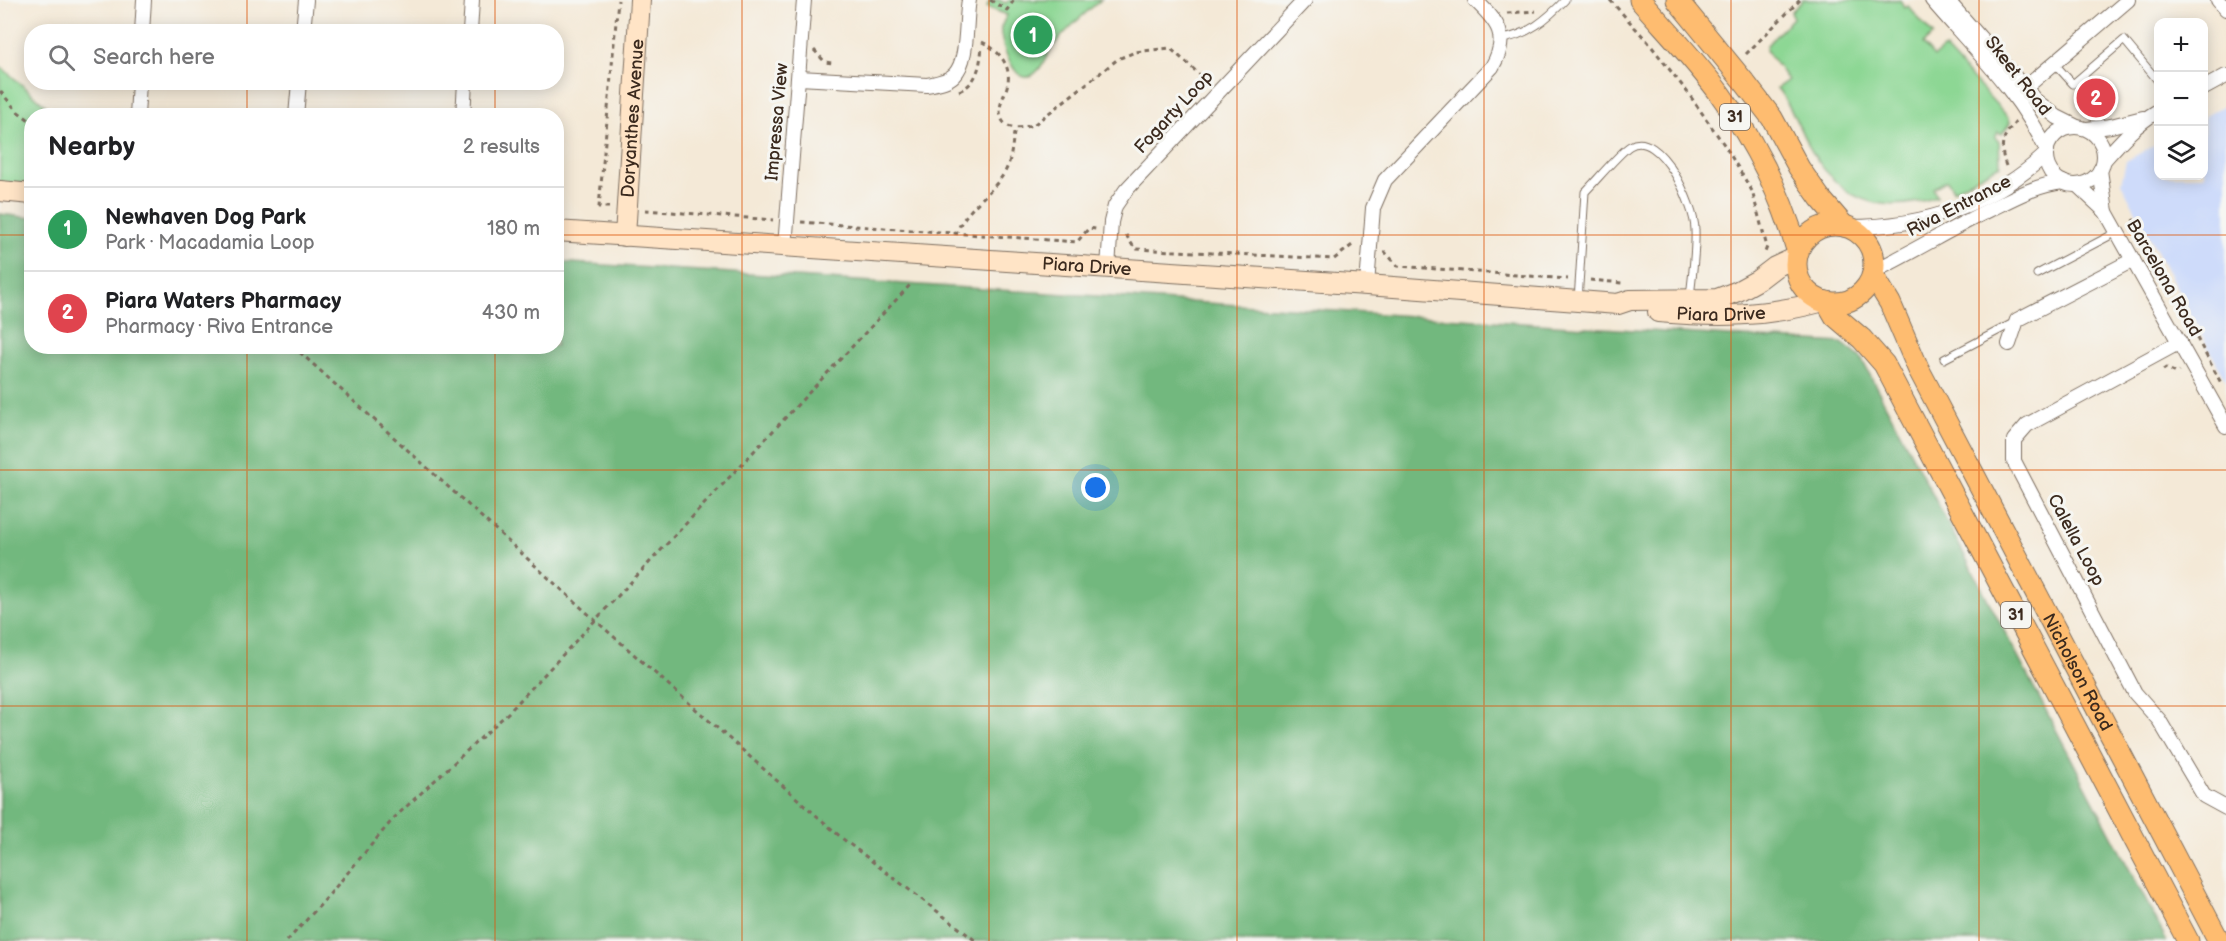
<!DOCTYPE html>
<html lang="en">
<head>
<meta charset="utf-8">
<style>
  body { margin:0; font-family:"Balsamiq Sans",sans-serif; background:#f6f6f6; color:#202124 }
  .controls { position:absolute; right:18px; top:18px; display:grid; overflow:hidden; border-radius:12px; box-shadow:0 3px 15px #0003 }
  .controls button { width:54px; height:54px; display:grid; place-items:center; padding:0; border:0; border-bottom:2px solid #e0e0e0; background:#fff; color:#202124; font:30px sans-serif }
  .you { position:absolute; left:1096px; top:488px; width:21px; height:21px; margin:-15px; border:4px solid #fff; border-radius:50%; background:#1a73e8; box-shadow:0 0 0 9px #1a73e833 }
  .badge { display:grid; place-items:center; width:39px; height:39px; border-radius:50%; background:#db2777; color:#fff; font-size:20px; font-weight:700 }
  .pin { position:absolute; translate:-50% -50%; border:3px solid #fff; box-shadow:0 2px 6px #0006 }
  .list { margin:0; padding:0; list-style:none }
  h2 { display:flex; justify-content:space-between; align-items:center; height:78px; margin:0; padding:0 24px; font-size:26px }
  h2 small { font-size:20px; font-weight:400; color:#757577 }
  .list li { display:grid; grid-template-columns:39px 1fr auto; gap:18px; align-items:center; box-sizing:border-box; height:84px; padding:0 24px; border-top:2px solid #e0e0e0 }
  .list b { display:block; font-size:22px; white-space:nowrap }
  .list p { margin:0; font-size:20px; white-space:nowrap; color:#757577 }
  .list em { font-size:20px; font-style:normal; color:#757577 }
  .icon { flex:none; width:33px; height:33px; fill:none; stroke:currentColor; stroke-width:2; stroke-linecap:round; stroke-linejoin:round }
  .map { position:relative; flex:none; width:2226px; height:941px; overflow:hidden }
  .search { position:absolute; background:#fff; box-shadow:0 3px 15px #0003; left:24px; top:24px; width:540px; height:66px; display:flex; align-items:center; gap:15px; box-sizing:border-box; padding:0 21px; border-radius:24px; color:#757577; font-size:22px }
  .panel { position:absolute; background:#fff; box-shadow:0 3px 15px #0003; left:24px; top:108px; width:540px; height:246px; border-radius:24px }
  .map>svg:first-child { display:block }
  .built { fill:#cedbfa }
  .green { fill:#8dd794; stroke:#648059; stroke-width:1.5 }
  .forest { fill:#72b87e; stroke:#56714e; stroke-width:1.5 }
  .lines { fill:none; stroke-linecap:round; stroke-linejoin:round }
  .lane-casing { stroke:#7c6d5f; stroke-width:9 }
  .street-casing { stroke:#7c6d5f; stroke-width:16 }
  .secondary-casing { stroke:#7c6d5f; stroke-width:22 }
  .primary-casing { stroke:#7c6d5f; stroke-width:23 }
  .path { stroke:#7c6d5f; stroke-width:3; stroke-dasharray:4.5 4.5; stroke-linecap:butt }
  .lane { stroke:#fff; stroke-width:7 }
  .street { stroke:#fff; stroke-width:14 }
  .secondary { stroke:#ffe4c6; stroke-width:20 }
  .primary { stroke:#febc70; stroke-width:21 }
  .grid { fill:none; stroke:#df570d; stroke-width:1.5; stroke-opacity:0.55 }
  .labels { text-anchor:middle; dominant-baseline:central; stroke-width:6; stroke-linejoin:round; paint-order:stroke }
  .shield { fill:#f6f6f2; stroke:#73675e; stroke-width:1.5 }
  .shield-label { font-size:16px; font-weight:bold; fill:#3b2a1e }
  .street-label { font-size:18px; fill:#3b2a1e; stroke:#f6f6f2 }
</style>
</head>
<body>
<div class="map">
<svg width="2226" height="941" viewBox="0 0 2226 941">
  <rect width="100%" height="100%" fill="#f6f6f2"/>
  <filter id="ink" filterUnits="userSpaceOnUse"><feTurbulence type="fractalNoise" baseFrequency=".0167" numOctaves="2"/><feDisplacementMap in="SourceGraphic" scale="12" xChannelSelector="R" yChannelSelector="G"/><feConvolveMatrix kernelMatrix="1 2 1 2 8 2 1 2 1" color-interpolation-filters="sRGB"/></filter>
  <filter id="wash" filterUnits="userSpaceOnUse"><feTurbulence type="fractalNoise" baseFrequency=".008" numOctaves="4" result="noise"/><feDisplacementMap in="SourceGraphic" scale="24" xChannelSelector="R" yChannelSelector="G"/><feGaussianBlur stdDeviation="1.35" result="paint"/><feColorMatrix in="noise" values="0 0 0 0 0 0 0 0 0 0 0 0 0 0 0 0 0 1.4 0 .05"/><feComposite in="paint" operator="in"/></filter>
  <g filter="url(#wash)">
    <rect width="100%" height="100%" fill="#f4e9d7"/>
    <polygon class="built" points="2226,104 2226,381 2121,183 2126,161 2158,143 2158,176 2204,176 2204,117"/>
    <g class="green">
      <path d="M990,0H999L1005,3L1011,0H1101C1085,13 1067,29 1054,45C1046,54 1042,73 1028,77C1013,80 999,40 1001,28C1002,24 1005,19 1007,15L987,7Z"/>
      <path d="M1803,0H1900L1905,8L1908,6L1933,35L1923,44L1934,57L1944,48L2009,118L2010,123L2002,134L1998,132L1995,138L1999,141L2000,165L1953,190L1947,180L1933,188L1937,197C1875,217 1836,198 1806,141C1797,123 1790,104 1777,88L1788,80L1766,50L1767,45L1793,18L1791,12Z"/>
      <polygon points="0,66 57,115 32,116 31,184 0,182"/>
    </g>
    <polygon class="forest" points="0,214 31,218 32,346 556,346 557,262 1842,343 1861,358 2167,941 0,941"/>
  </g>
  <g filter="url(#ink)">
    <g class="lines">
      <g class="lane-casing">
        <g id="lane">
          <path d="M1502,39C1528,35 1547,19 1565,0"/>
          <polyline points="2054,63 2073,84 2124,40 2158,81"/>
          <polyline points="2037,274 2117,232"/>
          <path d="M1578,301L1585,192C1595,182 1620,152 1630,146C1660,128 1695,206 1695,230C1696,252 1692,276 1690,298"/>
          <polyline points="1944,359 2015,322"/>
        </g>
      </g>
      <g class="street-casing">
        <g id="street">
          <path d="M1932,0C1972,47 2021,93 2047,151"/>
          <polyline points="1947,0 2035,100 2057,117 2077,127"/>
          <polyline points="2218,0 2226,9"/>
          <polyline points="142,32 144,0"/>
          <polyline points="303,32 306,0"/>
          <polyline points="470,32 472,0"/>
          <path d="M799,78L927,85C936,83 947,82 954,75C969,61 965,20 969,0"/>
          <polyline points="2204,88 2226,76"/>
          <polyline points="2024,89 2128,0"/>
          <polyline points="137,116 139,82"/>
          <polyline points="296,116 299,82"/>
          <polyline points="463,116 465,82"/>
          <circle cx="2075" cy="156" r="29"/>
          <polyline points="2087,129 2111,126 2143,118"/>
          <path d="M2104,160C2120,142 2137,123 2158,111"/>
          <polyline points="2100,170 2106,212"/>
          <polyline points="2077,185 2106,212 2226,426"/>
          <path d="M1849,227C1924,227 1990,206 2046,154"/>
          <polyline points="785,247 804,0"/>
          <polyline points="1108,268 1111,222 1115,206 1126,190 1305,0"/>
          <path d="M1874,271C1913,252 1950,229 1989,210C2013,198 2036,185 2063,182"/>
          <path d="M1367,285L1373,208L1385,180L1492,67C1510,36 1498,22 1475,0"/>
          <polyline points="2180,342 2027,425 2014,440 2014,461 2135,693 2159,720 2204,796 2226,808"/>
          <polyline points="2009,344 2017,320 2133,260"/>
        </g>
      </g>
      <g class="secondary-casing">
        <g id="secondary">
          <polyline points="0,191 32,194"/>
          <path id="s1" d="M556,231L1367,285L1618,304L1630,300L1717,299L1738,291L1758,280L1775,267L1797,257"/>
          <path id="s2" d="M625,236L640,0"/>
          <path id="s3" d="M1658,312C1719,317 1765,317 1824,301"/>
        </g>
      </g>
      <g class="primary-casing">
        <g id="primary">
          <path d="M1640,0C1667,31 1696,61 1720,94C1755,142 1782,196 1798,253"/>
          <polyline points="1677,0 1745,83 1772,118 1799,168 1820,198 1844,226"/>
          <circle cx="1835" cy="264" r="39"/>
          <path id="s4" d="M1873,275L1890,303L1918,368L2219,941"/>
          <polyline points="1827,302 1835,316 1862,339 1884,364 2188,941"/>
        </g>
      </g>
      <g class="path">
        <polyline points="990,0 1007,10 1014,0"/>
        <polyline points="1610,0 1648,42 1688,93 1725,146 1752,191 1767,247 1765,252"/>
        <polyline points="1507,13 1536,11"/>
        <path d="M982,42C997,49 1011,64 1008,82C1007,91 1000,101 1000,110C1000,132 1022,130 1036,123L1118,59L1135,52L1170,48L1208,82"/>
        <polyline points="814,50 825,62 832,63 832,65"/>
        <polyline points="1746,54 1800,0"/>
        <polyline points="0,91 17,111 32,122"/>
        <path d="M959,91C978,83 980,65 982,47"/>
        <path d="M2006,166C1999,147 2002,136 2016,122"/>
        <polyline points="609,207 599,207 618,0"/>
        <polyline points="645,210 773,220"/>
        <polyline points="2133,219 2221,383"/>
        <polyline points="801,222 1077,242 1089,228 1096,229"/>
        <path d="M956,235C961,213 991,194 1003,175C1013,160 1011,145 1015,129"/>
        <polyline points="1126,235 1135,249 1334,259 1355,243"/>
        <polyline points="1384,251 1398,266 1568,279"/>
        <polyline points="1590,280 1622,283"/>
        <polyline points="293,346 595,620 843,839 976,941"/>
        <polyline points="2163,370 2166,368 2176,373 2179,371"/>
        <polyline points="287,941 323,902 394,818 509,712 911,284"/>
      </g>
      <use href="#lane" class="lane"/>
      <use href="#street" class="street"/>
      <use href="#secondary" class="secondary"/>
      <use href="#primary" class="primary"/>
    </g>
  </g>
  <path class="grid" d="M247,0V32M495,0V32M742,0V941M989,0V941M1237,0V941M1484,0V941M1731,0V941M1979,0V941M247,82V116M495,82V116M0,235H32M556,235H2226M247,346V941M495,346V941M0,470H2226M0,706H2226"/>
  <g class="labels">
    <g class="shield">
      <rect x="1720" y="104" width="30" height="26" rx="4.5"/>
      <rect x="2001" y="602" width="30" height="26" rx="4.5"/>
    </g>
    <g class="shield-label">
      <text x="1735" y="117">31</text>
      <text x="2016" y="615">31</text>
    </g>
    <g class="street-label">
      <text transform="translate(2018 76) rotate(52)">Skeet Road</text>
      <text transform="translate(1174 112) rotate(-47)">Fogarty Loop</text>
      <text stroke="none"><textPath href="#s2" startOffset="118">Doryanthes Avenue</textPath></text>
      <text transform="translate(777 122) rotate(-85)">Impressa View</text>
      <text transform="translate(1959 206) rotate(-27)">Riva Entrance</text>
      <text stroke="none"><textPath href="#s1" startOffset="532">Piara Drive</textPath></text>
      <text transform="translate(2164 278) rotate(60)">Barcelona Road</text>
      <text stroke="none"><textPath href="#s3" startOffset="63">Piara Drive</textPath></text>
      <text transform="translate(2076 540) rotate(62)">Calella Loop</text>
      <text stroke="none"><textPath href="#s4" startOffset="447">Nicholson Road</textPath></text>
    </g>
  </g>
</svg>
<div class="controls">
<button>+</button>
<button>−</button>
<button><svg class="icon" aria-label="layers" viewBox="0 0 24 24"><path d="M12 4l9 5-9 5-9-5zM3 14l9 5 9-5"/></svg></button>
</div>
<div class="you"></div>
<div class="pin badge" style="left:1033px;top:35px;background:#2e9e5b">1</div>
<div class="pin badge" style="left:2096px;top:98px;background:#e0444e">2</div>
<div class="search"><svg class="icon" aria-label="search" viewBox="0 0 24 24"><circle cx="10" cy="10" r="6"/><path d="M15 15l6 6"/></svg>Search here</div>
<section class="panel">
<h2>Nearby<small>2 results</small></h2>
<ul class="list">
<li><span class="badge" style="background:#2e9e5b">1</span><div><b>Newhaven Dog Park</b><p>Park · Macadamia Loop</p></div><em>180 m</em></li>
<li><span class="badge" style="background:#e0444e">2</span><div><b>Piara Waters Pharmacy</b><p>Pharmacy · Riva Entrance</p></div><em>430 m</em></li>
</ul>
</section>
</div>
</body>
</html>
